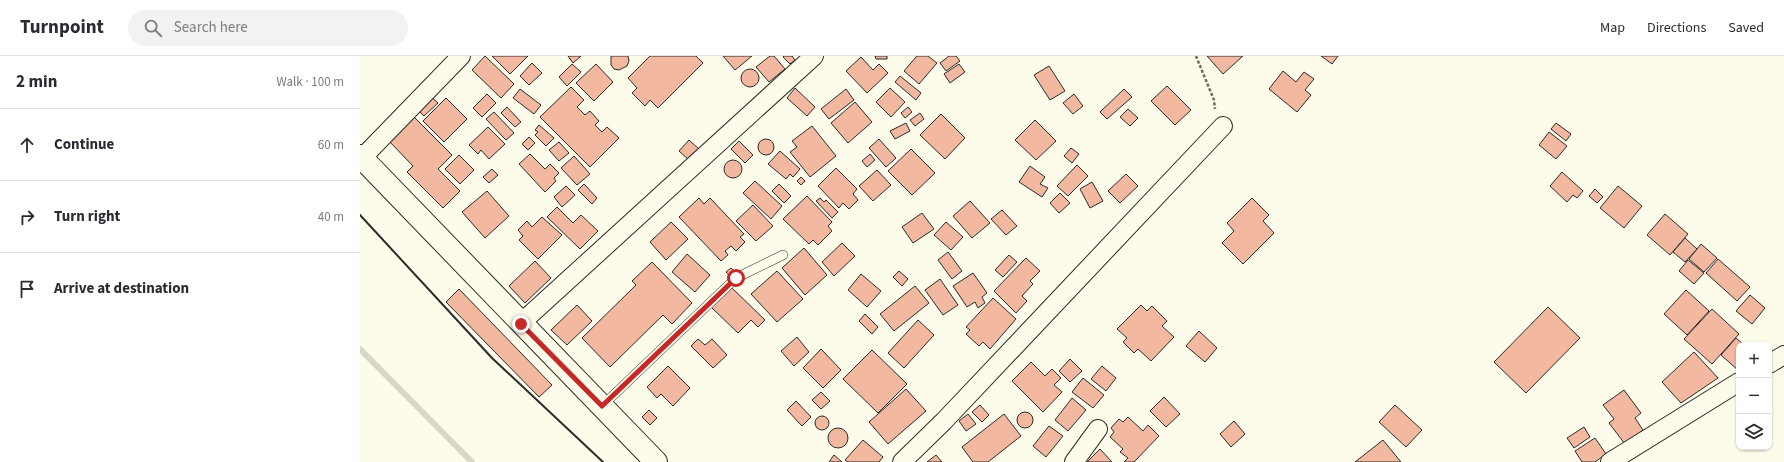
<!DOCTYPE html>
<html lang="en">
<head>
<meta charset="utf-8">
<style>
  body { margin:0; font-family:"Source Sans 3",sans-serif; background:#f2f2f3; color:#2b2b33 }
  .controls { position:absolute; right:12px; bottom:12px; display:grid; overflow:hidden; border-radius:8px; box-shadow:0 1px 3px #0004 }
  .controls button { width:36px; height:36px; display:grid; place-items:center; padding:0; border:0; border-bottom:1px solid #e1e1e2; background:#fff; color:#2b2b33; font:20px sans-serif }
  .stop { position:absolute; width:12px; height:12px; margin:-9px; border:3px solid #c62828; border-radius:50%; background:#fff }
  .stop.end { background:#c62828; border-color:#fff; box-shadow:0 1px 4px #0008 }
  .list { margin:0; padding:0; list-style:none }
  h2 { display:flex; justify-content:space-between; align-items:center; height:52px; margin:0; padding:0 16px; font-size:17px }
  h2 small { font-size:13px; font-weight:400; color:#7c7c81 }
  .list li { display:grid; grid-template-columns:26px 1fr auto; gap:12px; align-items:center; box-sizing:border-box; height:72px; padding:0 16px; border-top:1px solid #e1e1e2 }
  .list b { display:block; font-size:15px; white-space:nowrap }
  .list em { font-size:13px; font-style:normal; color:#7c7c81 }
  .icon { flex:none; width:22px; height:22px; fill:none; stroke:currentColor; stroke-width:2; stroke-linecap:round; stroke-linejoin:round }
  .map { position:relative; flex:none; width:1424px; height:406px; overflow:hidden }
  header { display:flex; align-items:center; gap:24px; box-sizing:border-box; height:56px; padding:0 20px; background:#fff; border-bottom:1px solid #e1e1e2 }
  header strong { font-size:19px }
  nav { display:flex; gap:22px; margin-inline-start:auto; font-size:14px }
  .search { width:280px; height:36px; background:#f2f2f3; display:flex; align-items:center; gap:10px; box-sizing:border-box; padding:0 14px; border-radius:22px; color:#7c7c81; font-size:15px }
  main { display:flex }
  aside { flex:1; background:#fff }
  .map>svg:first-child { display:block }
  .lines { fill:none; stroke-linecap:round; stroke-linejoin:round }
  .stream { stroke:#d8d7c9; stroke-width:6 }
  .building { fill:#f2b8a0; stroke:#2b2b2b }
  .lane-casing { stroke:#2b2b2b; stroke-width:10 }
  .street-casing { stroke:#2b2b2b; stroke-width:20 }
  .secondary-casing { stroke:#2b2b2b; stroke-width:24 }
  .path { stroke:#6a6964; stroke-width:2.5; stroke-dasharray:3 2; stroke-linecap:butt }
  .lane { stroke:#fdfbea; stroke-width:9 }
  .street { stroke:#fdfbea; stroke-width:18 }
  .secondary { stroke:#fdfbea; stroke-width:22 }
  .wall { stroke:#2b2b2b; stroke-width:2 }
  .route { stroke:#c62828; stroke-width:5 }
</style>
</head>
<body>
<header>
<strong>Turnpoint</strong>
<div class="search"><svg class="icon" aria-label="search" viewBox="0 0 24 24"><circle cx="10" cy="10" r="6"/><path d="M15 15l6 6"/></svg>Search here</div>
<nav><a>Map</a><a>Directions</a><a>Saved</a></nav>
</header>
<main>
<aside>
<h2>2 min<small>Walk · 100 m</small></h2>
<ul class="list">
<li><svg class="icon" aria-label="ahead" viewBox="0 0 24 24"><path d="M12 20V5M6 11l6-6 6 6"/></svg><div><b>Continue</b></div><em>60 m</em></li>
<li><svg class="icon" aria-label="right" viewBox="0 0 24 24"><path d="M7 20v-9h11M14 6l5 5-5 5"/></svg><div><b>Turn right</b></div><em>40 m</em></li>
<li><svg class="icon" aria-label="arrive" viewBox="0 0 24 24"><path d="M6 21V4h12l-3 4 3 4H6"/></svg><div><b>Arrive at destination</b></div></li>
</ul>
</aside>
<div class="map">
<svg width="1424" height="406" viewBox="0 0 1424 406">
  <rect width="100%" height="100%" fill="#fdfbea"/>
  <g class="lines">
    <polyline class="stream" points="0,293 112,406"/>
  </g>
  <g class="building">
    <polygon points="125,0 154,28 141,42 112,14"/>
    <polygon points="132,0 168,0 150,18"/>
    <polygon points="208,0 221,0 213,7"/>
    <polygon points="251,0 268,0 269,5 267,10 259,14 254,13 251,9"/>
    <polygon points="290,0 336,0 343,7 298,52 290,44 285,50 272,37 277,32 268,22"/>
    <polygon points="363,0 392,0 375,14"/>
    <polygon points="410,0 414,0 425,13 409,26 396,11"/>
    <polygon points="424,0 432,0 435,4 430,8 423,1"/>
    <polygon points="515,0 527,0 527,3 516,3"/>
    <polygon points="557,0 568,0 577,7 559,28 544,15"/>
    <polygon points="589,0 596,0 600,5 586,15 580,7"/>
    <polygon points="847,0 883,0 863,18"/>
    <polygon points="961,0 978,0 972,8"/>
    <polygon points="501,1 513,14 519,8 528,17 507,37 486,15"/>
    <polygon points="172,7 182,17 169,29 160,20"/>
    <polygon points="212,8 221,16 207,30 199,21"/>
    <polygon points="236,8 253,26 234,45 216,27"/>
    <polygon points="599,8 605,16 590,27 584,18"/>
    <polygon points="689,10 705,35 690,44 674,19"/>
    <circle cx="390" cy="22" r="9"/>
    <polygon points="923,15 936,26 944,16 954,23 945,34 951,39 937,56 909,33"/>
    <polygon points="540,20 561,37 556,44 535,26"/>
    <polygon points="807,30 831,54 815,69 791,45"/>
    <polygon points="211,31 224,44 217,51 225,59 230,55 239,65 235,69 242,76 247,71 259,82 230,111 180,61"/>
    <polygon points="435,32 455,51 447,60 427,42"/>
    <polygon points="530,32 545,46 531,61 516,46"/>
    <polygon points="160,33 181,49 174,58 153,42"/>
    <polygon points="486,33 494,44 469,63 461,53"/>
    <polygon points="764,33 772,41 747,63 740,56"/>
    <polygon points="127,38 136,47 122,61 113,52"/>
    <polygon points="714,38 723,50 713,58 703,47"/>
    <polygon points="70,40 78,47 64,60 57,53"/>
    <polygon points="86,42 107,63 84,86 63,65"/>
    <polygon points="495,46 512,66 488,87 471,67"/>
    <polygon points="147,51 161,66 155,71 141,57"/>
    <polygon points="548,51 552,56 545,62 541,57"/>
    <polygon points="768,53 778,62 770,70 760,61"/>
    <polygon points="134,56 154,77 146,84 126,63"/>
    <polygon points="560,57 564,63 555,70 550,64"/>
    <polygon points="581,58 605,82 585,103 560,79"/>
    <polygon points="52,59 92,99 78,113 100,135 83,152 47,116 53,110 27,83"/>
    <polygon points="675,64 696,85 676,104 655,84"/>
    <polygon points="546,67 550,75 535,83 530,75"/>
    <polygon points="1196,67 1211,78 1206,85 1191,73"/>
    <polygon points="179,69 194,82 186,90 175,79 178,76 175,74"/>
    <polygon points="452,70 476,100 450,121 430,96 437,91 432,85"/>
    <polygon points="128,71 145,88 129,103 121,94 118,98 109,89"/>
    <polygon points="1189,76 1207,90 1196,103 1179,89"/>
    <polygon points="169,81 175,87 168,94 162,88"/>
    <circle cx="406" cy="91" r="8"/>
    <polygon points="519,83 536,102 526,111 509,92"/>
    <polygon points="329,84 340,94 330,105 319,95"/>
    <polygon points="379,85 393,99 385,107 371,93"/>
    <polygon points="199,86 209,97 199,105 189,94"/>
    <polygon points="711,92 719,98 712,107 704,100"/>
    <polygon points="551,93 575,117 552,139 528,115"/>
    <polygon points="420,95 440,113 433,121 430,118 426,123 408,108"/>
    <polygon points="170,98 185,113 190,108 199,117 194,122 196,125 185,136 159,108"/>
    <polygon points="510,98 515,104 507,111 502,105"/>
    <polygon points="99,99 114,114 100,128 85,113"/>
    <polygon points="214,100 230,118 217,129 201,112"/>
    <circle cx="373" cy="113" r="9"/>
    <polygon points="717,109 728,120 708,140 697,130"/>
    <polygon points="670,110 685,121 680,128 688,132 682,141 659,126"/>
    <polygon points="476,112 497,133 493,138 498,144 489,153 483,147 479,152 458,130"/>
    <polygon points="132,113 138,119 129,127 123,121"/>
    <polygon points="517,114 531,129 513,145 499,130"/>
    <polygon points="1202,116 1223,135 1217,142 1213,139 1207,146 1190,130"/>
    <polygon points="766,118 778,130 760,147 748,135"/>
    <polygon points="441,121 445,125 441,129 437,125"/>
    <polygon points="395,125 422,150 411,163 383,137"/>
    <polygon points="732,126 743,145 730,152 720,133"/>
    <polygon points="224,128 237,142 232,148 218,134"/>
    <polygon points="419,128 431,140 424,147 412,135"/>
    <polygon points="206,130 215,139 202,151 194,141"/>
    <polygon points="1258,130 1282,150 1264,172 1240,152"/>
    <polygon points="1235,133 1243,141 1237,147 1229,140"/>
    <polygon points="127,135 149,160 125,182 102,156"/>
    <polygon points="700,137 710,147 699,157 690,147"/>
    <polygon points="447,140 472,166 468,170 472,175 458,189 453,184 449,188 423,163"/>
    <polygon points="339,142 344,148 350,142 384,178 380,181 385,186 376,195 371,190 365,195 368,199 361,205 319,161"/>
    <polygon points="460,142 464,146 466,144 478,156 472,162 456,145"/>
    <polygon points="892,142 909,159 903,165 914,177 883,208 862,187 874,175 867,167"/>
    <polygon points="610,145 630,167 612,182 593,160"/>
    <polygon points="393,149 413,170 396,185 376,165"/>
    <polygon points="197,151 213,167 221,159 238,175 220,193 187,161"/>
    <polygon points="642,154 657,170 646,179 631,163"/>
    <polygon points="562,157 574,173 553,187 542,171"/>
    <polygon points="1305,158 1328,178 1310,199 1287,179"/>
    <polygon points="182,161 202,179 178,203 159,184 163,180 158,174 167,165 172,171"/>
    <polygon points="311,166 328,183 306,204 290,186"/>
    <polygon points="586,166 603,181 591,194 574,179"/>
    <polygon points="1325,182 1337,193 1325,206 1313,196"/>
    <polygon points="482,187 495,200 474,220 462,206"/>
    <polygon points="1341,188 1357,202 1344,216 1329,203"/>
    <polygon points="444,192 467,219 445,239 422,212"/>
    <polygon points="588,196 602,215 592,223 578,204"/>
    <polygon points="327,198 350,219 335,236 312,216"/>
    <polygon points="649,199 657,206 643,221 635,214"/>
    <polygon points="666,202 680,215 670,225 673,228 662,240 667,245 656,257 634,235"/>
    <polygon points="1358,203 1390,231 1377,245 1346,217"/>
    <polygon points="1328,204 1344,217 1334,228 1319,215"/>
    <polygon points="175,205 191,222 165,247 149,230"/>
    <polygon points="292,206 332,247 312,268 303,259 250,311 222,282 276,229 272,225"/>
    <polygon points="371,212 375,216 370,220 366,216"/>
    <polygon points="417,215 443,243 417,266 391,238"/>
    <polygon points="539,215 548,223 542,230 533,221"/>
    <polygon points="613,217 627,237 622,241 625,247 618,252 615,246 607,251 593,230"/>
    <polygon points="501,218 521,235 507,251 488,234"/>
    <polygon points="580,223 598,249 583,259 565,234"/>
    <polygon points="555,230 569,247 534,275 520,258"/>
    <polygon points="371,231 405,264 398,271 391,264 378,277 351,251"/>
    <polygon points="99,233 192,329 179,341 86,246"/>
    <polygon points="1326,234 1349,255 1327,279 1304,258"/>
    <polygon points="1390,239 1405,252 1392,268 1376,255"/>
    <polygon points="633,242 656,263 630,293 623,286 619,290 606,278 610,274 606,271"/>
    <polygon points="217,249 232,265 207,289 191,274"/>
    <polygon points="781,249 787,255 792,250 807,265 802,270 814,281 791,305 778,293 774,297 763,286 767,282 757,273"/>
    <polygon points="1188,251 1220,282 1166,337 1134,306"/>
    <polygon points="1352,253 1379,278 1352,308 1324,283"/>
    <polygon points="505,258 518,271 512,278 499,265"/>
    <polygon points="558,264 574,279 544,312 528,297"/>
    <polygon points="839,275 857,292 845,306 826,290"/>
    <polygon points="437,281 449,296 434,310 421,295"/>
    <polygon points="1376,282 1384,289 1379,289 1379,315 1361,299"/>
    <polygon points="338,283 345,289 352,283 367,299 353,312 331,290"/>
    <polygon points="461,293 481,314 463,332 443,312"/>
    <polygon points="512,294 547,328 518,357 483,323"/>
    <polygon points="1334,296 1358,322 1321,347 1302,326"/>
    <polygon points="710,303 722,315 710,326 699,315"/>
    <polygon points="671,306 685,320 692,313 701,322 694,329 702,336 683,356 652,325"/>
    <polygon points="308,310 330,332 313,350 301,338 297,342 287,331"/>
    <polygon points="742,310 756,322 746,335 731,323"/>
    <polygon points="723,322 744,339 733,352 712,336"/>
    <polygon points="546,333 566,355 528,388 509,366"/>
    <polygon points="1264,334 1281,357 1275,362 1283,374 1265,388 1249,367 1254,363 1243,349"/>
    <polygon points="461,336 470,345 461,353 452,344"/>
    <polygon points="804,341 820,358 806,371 790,355"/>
    <polygon points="712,342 726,354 708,375 695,364"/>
    <polygon points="436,345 451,361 442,370 427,354"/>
    <polygon points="620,349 629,359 622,366 612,356"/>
    <polygon points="1035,349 1062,374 1046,391 1019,366"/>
    <polygon points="289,354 297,362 290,369 282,361"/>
    <circle cx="665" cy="364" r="8"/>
    <polygon points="608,358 616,368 606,375 599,365"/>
    <polygon points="644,358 661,380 628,406 613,406 602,391"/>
    <circle cx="462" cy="367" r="7"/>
    <polygon points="768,361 783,375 788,369 799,380 774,406 764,406 768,402 760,396 763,393 750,381 754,376 751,372 759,363 763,366"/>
    <polygon points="874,365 885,378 871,391 860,378"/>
    <polygon points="689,370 703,380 686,401 673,390"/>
    <polygon points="1224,371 1230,381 1214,392 1207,382"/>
    <circle cx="478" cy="382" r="10"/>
    <polygon points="1235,382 1246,398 1235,406 1222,406 1215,395"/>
    <polygon points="503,384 523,401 519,406 488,406 485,404"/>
    <polygon points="1023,384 1041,406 995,406"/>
    <polygon points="740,393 752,406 727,406"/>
    <polygon points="474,399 482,406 469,406"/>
    <polygon points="576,399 582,406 567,406"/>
  </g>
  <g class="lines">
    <g class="lane-casing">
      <polyline id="lane" points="242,350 376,222 423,199"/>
    </g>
    <g class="street-casing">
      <g id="street">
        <polyline points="2,102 101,0"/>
        <polyline points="161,267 454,0"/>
        <polyline points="1409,308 1424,299"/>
        <polyline points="542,406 584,365 863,70"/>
        <polyline points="714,406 738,373"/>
        <polyline points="1250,406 1379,326"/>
      </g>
    </g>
    <g class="secondary-casing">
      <polyline id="secondary" points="0,100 296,406"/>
    </g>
    <polyline class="path" points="836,0 854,44 855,53"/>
    <use href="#lane" class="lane"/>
    <use href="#street" class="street"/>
    <use href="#secondary" class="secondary"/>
    <polyline class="wall" points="0,159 132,302 243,406"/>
  </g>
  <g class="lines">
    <polyline class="route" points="161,268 242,350 376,222"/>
  </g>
</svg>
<div class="controls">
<button>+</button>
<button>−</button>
<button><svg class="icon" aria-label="layers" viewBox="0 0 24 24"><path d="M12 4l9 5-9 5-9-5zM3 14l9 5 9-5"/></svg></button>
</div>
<div class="stop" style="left:376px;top:222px"></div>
<div class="stop end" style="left:161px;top:268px"></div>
</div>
</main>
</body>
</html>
